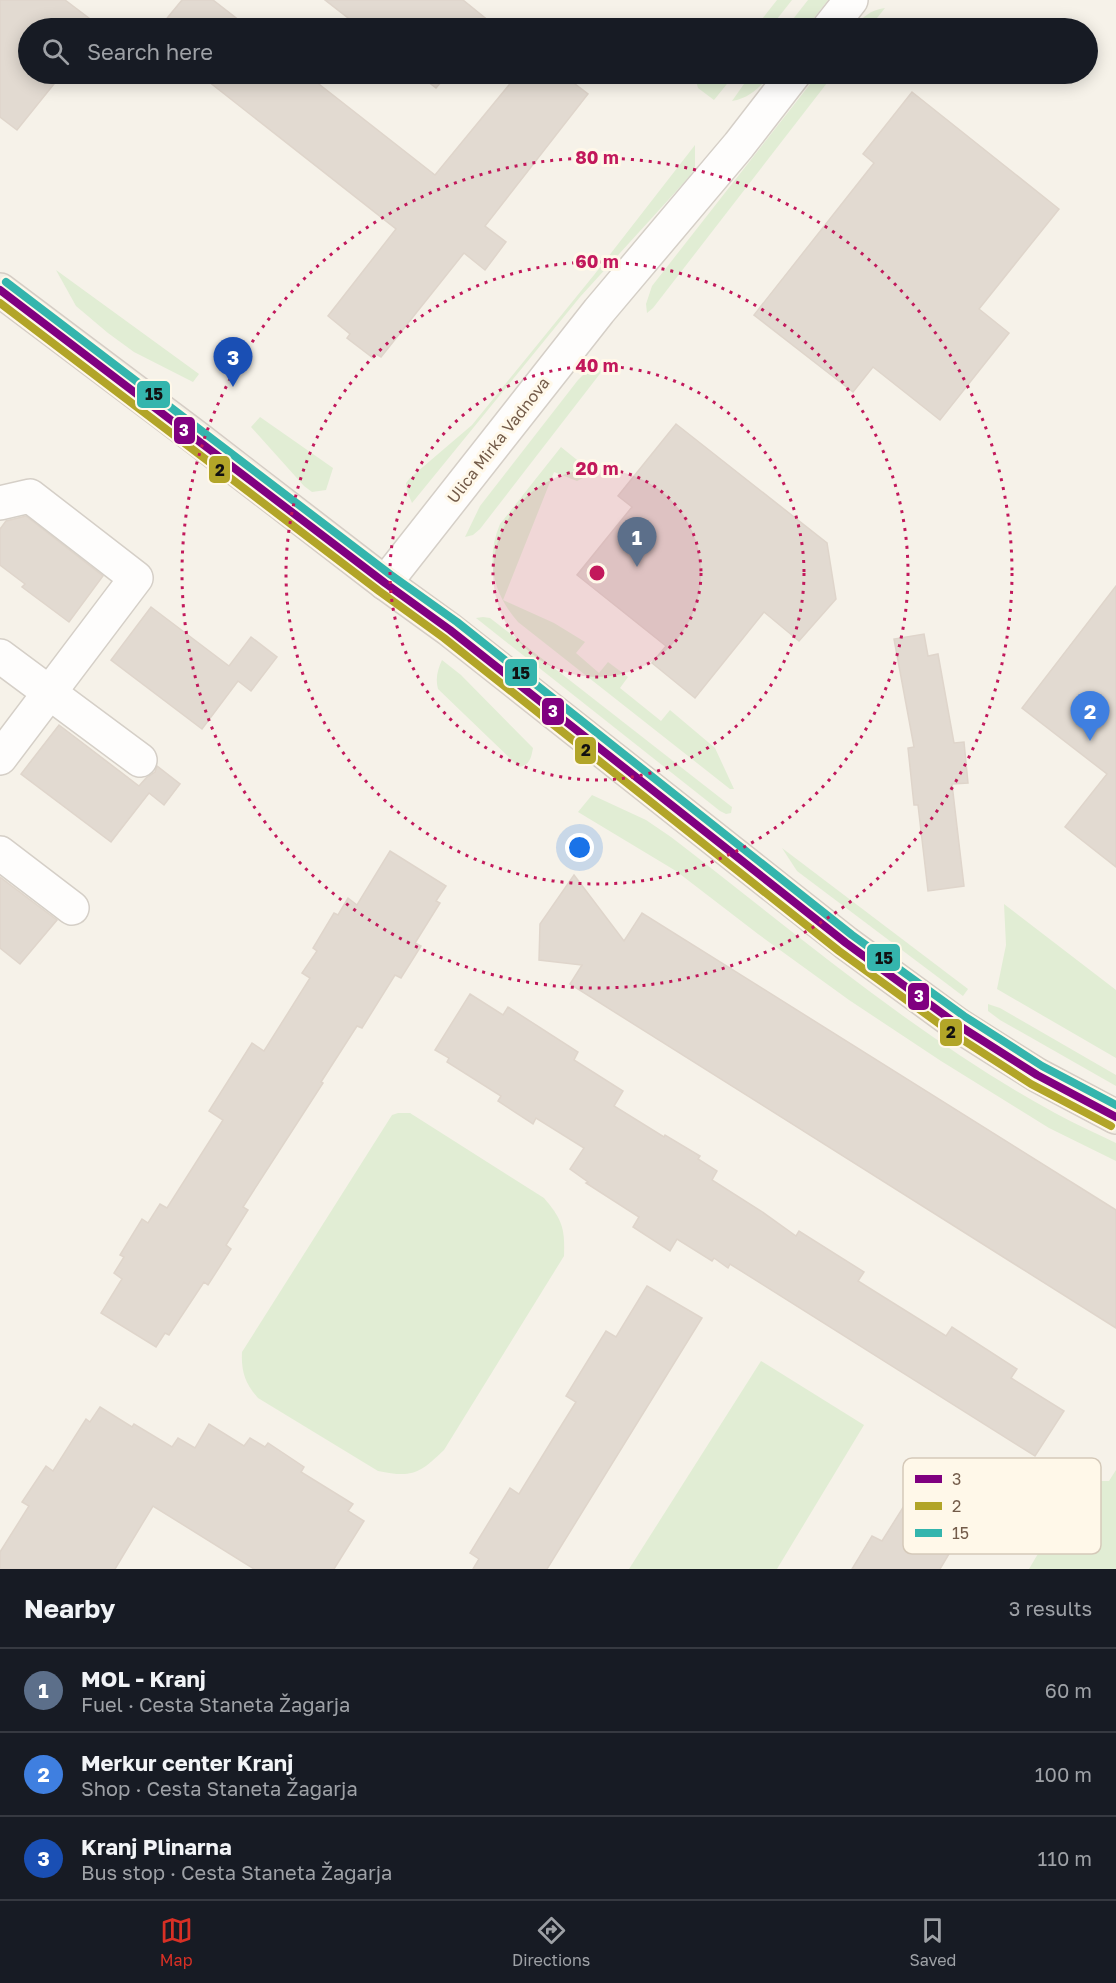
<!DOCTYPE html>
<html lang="en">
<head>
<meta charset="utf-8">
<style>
  body { margin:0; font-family:"Golos Text",sans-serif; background:#242831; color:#f1f3f6 }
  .you { position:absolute; left:580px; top:848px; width:21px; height:21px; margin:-15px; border:4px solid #fff; border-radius:50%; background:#1a73e8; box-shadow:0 0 0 9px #1a73e833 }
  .badge { display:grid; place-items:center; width:39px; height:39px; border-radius:50%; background:#d93025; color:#fff; font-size:20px; font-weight:700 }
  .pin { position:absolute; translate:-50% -50px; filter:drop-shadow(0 2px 3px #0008) }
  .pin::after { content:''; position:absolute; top:32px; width:21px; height:18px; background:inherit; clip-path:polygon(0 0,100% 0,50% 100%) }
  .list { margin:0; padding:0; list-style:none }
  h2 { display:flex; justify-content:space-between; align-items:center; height:78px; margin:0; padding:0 24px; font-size:26px }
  h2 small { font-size:20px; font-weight:400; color:#9ea1a6 }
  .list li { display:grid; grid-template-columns:39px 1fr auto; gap:18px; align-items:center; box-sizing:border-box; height:84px; padding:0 24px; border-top:2px solid #363941 }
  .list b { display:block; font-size:22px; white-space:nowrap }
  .list p { margin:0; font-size:20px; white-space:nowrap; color:#9ea1a6 }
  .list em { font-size:20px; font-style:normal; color:#9ea1a6 }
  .icon { flex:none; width:33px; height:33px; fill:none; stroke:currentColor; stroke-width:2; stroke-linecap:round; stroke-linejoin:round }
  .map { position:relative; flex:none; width:1116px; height:1569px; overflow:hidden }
  .search { position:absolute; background:#171b24; box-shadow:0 3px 15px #0003; left:18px; right:18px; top:18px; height:66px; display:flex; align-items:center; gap:15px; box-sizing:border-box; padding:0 21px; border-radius:33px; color:#9ea1a6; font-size:22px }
  .sheet { height:330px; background:#171b24 }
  nav { display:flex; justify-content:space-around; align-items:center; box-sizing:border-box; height:84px; border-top:2px solid #363941; background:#171b24; font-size:16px; color:#9ea1a6 }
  nav a { display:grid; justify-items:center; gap:3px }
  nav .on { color:#d93025 }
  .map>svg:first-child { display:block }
  .green { fill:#e1edd4 }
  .building { fill:#e2dad1; stroke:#dfd5cb; stroke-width:1.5 }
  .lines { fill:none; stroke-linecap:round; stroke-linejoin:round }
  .minor-casing { stroke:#d5cfc7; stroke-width:36 }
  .major-casing { stroke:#d5cdc5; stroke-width:36 }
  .minor { stroke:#fefdfc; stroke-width:33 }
  .major { stroke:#f2eee4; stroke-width:33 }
  .bus-1-casing { stroke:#fff8e9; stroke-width:12 }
  .bus-2-casing { stroke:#fff8e9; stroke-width:12 }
  .bus-3-casing { stroke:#fff8e9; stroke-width:12 }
  .bus-1 { stroke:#800080; stroke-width:8 }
  .bus-2 { stroke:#b2a528; stroke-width:8 }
  .bus-3 { stroke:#34b5ad; stroke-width:8 }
  .ring { fill:none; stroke:#c2185b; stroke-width:3; stroke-dasharray:3 6 }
  .labels { text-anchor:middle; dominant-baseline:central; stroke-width:6; stroke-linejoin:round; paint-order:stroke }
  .street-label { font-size:16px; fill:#735b49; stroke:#fff8e9 }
  .key { fill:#fff8e9; stroke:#d5c9b9; stroke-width:1.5 }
  .key-label { font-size:16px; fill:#735b49 }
  .centre { fill:#c2185b; stroke:#fff8e9; stroke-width:3 }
  .ring-label { font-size:18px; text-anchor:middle; font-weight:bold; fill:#c2185b; stroke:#fff8e9; stroke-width:6; stroke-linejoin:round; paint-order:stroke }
  .line-badge { stroke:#fff8e9; stroke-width:2 }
  .badge-label { font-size:16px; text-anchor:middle; font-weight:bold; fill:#fff }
  .pale-badge-label { font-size:16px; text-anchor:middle; font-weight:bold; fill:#111 }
</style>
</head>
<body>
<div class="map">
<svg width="1116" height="1569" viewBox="0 0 1116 1569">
  <rect width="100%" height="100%" fill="#f6f2e9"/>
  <g class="green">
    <polygon points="777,0 792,0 770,28 755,28"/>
    <polygon points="808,0 828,0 806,28 786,28"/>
    <path d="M885,8L869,28H853C863,17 870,10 885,8Z"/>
    <polygon points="694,74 713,74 717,77 720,74 735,74 714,100 698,88"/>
    <path d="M751,74H771C760,87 750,98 732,101Z"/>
    <polygon points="818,74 834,74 653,308 647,313 646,304 652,286"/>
    <polygon points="695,145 695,167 690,176 580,297 412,503 407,491 406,483 410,478 472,425 594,275"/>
    <polygon points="56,270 199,374 193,382 134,352 108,333 76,306"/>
    <polygon points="606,361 608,363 599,375 480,529 473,535 465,537 480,506 578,380 592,366"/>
    <polygon points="260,417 333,468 326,490 312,492 304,486 251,427"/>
    <path d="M561,447L587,468L588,472L583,478L577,481L554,472L503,600L554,623L585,642L576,653L599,673L608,662L628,677L620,688L661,721L670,710L715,748L734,789H730L518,622C493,594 485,559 500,524Z"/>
    <polygon points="483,617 490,618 732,807 731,813 726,814 720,811 476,618"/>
    <path d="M442,660L461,675L533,748C531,758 530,765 519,767L438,689C435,678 438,669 442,660Z"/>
    <path d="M592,795L646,820L671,837C796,933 916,1037 1055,1113C1075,1124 1096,1133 1116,1143V1161L1049,1128L941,1061L849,1000L758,934L676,871L578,812Z"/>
    <polygon points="782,848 968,989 963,996 797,871"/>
    <polygon points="1004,904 1116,990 1116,1058 997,989 1006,945"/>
    <polygon points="988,1004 1000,1008 1116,1075 1116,1086 1000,1020 988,1011"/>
    <path d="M398,1113H410L544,1198C562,1219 565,1228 564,1256L444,1450C419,1474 412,1478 378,1471L258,1398C245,1384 241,1371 242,1352L392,1115Z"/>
    <polygon points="761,1361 864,1425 777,1569 629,1569"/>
    <polygon points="1116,1470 1116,1569 1029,1569 1081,1481 1109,1481"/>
  </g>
  <g class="building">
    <polygon points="0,0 65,0 102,28 28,28 28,74 62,74 17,130 0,117"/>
    <polygon points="182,0 213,0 249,28 159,28"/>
    <polygon points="325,0 463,0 489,21 483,28 361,28"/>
    <polygon points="199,74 306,74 435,175 518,74 562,74 588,94 485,226 506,242 485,270 464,253 381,357 376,354 373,358 347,338 350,334 328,316 396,229"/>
    <polygon points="418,74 448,74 436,88"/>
    <polygon points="912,92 1059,209 979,309 1009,333 940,420 873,367 853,392 754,315 874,163 863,154"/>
    <polygon points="676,424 827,543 836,599 799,641 764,612 695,698 652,663 666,646 577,575 632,507 618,496"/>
    <polygon points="26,516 103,576 69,622 22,587 25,584 0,565 0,529 6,521"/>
    <polygon points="1116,586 1116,867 1065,827 1107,774 1022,708"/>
    <polygon points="151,607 229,666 251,637 277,657 251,691 238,681 202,729 111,660"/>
    <polygon points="924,634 928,656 938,654 954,743 964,742 968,783 952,784 964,886 928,891 918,805 914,805 908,748 914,747 894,639"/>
    <polygon points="59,725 139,786 146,778 155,772 157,766 180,784 164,805 149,793 111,842 21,774"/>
    <polygon points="390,851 446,886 436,901 440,903 415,943 421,946 401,978 395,975 362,1028 357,1026 321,1082 323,1083 243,1207 248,1210 226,1245 231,1249 208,1285 204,1282 169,1335 165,1333 156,1347 101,1313 122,1279 114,1273 124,1257 120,1255 142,1219 148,1223 160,1204 167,1208 223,1120 209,1111 252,1043 264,1051 310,978 302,973 317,951 313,948 334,913 338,915 348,898 357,905"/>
    <polygon points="574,875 624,941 642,913 1116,1210 1116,1328 570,984 582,965 539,960 540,924"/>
    <polygon points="0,877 57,920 20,964 0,948"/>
    <polygon points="470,994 503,1015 508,1007 578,1052 574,1060 623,1091 614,1106 664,1137 665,1135 700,1156 698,1159 717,1171 712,1180 761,1211 796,1236 799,1231 864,1272 858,1281 946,1336 952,1327 1017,1369 1011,1378 1064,1411 1035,1456 730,1264 728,1268 714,1258 712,1261 677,1239 670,1251 633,1227 639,1217 586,1183 588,1182 570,1169 584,1148 536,1118 533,1124 498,1101 501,1096 447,1062 449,1058 435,1050"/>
    <polygon points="647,1286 702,1318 547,1569 473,1569 479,1559 470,1553 510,1488 519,1494 551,1442 576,1402 566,1396 606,1331 616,1337"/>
    <polygon points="100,1407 132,1427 134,1424 172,1447 178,1438 195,1448 209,1424 244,1446 250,1438 265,1447 268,1443 304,1467 301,1472 353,1504 348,1511 364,1521 334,1569 254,1569 153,1506 115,1569 0,1569 0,1552 29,1506 22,1502 46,1466 53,1471 86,1419 90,1422"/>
    <polygon points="914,1490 968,1522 940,1569 852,1569 872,1536 882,1541"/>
  </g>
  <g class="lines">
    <g class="minor-casing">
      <g id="minor">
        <polyline points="829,28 851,0"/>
        <polyline points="0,503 30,496 136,578 0,758"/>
        <polyline points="385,583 599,311 739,145 794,74"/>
        <polyline points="0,656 140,760"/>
        <polyline points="0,853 72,908"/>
      </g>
    </g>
    <g class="major-casing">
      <polyline id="major" points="0,290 198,439 385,583 450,630 846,943 958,1025 1037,1075 1116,1117"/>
    </g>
    <use href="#minor" class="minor"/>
    <use href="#major" class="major"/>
    <g class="bus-1-casing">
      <polyline id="bus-1" points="0,290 385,583 450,630 846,943 958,1025 1037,1075 1116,1117"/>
    </g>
    <g class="bus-2-casing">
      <polyline id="bus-2" points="0,303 379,591 444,638 839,951 952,1033 1031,1084 1111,1126"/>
    </g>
    <g class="bus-3-casing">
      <polyline id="bus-3" points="6,282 391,575 457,622 852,935 964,1016 1042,1066 1116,1105"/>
    </g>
    <use href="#bus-1" class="bus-1"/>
    <use href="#bus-2" class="bus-2"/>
    <use href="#bus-3" class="bus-3"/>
  </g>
  <circle cx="597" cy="573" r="104" fill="#c2185b" fill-opacity=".12"/>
  <g class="ring">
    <circle cx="597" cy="573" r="104"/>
    <circle cx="597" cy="573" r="207"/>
    <circle cx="597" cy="573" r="311"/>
    <circle cx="597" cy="573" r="415"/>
  </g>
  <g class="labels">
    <g class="street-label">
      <text transform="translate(498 440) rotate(-52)">Ulica Mirka Vadnova</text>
    </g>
  </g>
  <rect x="903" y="1458" width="198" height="96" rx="9" class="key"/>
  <rect x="915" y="1475" width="27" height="8" fill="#800080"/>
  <rect x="915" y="1502" width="27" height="8" fill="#b2a528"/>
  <rect x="915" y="1529" width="27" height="8" fill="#34b5ad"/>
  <g class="key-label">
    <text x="952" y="1485">3</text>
    <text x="952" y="1512">2</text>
    <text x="952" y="1539">15</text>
  </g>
  <circle cx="597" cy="573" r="9" class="centre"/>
  <g class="ring-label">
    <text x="597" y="164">80 m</text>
    <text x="597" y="268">60 m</text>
    <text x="597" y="372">40 m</text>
    <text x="597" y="475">20 m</text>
  </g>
  <g class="line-badge">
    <rect x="136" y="380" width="35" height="29" rx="6" fill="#34b5ad"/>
    <rect x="173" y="416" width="23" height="29" rx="6" fill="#800080"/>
    <rect x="208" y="455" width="23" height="29" rx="6" fill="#b2a528"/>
    <rect x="504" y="658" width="34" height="29" rx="6" fill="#34b5ad"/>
    <rect x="541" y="697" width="24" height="29" rx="6" fill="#800080"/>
    <rect x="574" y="736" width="23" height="29" rx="6" fill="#b2a528"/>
    <rect x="866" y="943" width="35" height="29" rx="6" fill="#34b5ad"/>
    <rect x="907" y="982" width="23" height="29" rx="6" fill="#800080"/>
    <rect x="939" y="1018" width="24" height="29" rx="6" fill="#b2a528"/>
  </g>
  <g class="badge-label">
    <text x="184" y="436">3</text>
    <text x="553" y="717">3</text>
    <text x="919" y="1002">3</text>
  </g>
  <g class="pale-badge-label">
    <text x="154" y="400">15</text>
    <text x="220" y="476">2</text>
    <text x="521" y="679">15</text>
    <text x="586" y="756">2</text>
    <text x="884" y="964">15</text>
    <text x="951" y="1038">2</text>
  </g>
</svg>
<div class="you"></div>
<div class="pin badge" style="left:637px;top:567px;background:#5c6f8a">1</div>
<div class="pin badge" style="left:1090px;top:741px;background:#3f7fe0">2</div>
<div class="pin badge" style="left:233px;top:387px;background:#1a4fb4">3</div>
<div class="search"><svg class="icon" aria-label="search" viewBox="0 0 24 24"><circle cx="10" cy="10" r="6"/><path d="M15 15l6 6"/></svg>Search here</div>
</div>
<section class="sheet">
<h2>Nearby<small>3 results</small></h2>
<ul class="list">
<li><span class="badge" style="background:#5c6f8a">1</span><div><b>MOL - Kranj</b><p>Fuel · Cesta Staneta Žagarja</p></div><em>60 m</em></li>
<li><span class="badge" style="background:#3f7fe0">2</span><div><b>Merkur center Kranj</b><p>Shop · Cesta Staneta Žagarja</p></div><em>100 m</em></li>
<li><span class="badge" style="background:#1a4fb4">3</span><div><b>Kranj Plinarna</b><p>Bus stop · Cesta Staneta Žagarja</p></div><em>110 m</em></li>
</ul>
</section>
<nav>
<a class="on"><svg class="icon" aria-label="map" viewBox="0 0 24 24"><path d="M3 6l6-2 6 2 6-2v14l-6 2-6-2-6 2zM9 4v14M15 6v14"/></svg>Map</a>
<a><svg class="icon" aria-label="directions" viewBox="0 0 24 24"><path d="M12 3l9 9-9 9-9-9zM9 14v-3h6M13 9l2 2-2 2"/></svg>Directions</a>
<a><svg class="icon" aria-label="saved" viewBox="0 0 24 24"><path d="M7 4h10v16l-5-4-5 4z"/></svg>Saved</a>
</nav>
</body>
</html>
